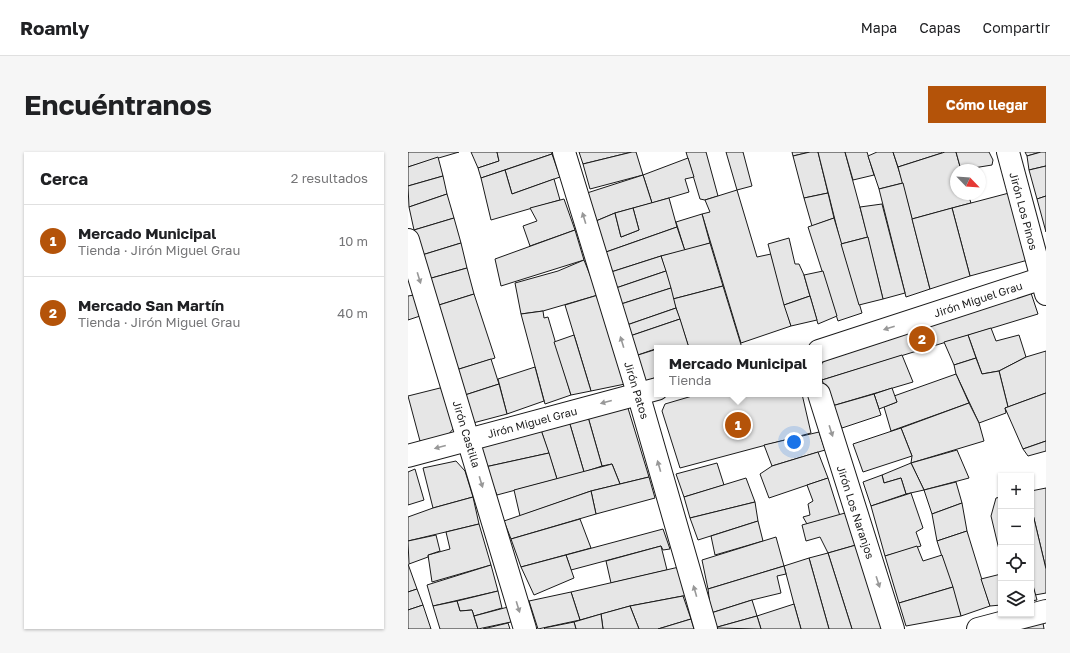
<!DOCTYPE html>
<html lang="es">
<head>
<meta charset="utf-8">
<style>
  body { margin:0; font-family:"Golos Text",sans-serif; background:#f6f6f6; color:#202124 }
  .controls { position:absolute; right:12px; bottom:12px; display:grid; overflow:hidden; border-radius:0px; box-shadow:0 1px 3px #0004 }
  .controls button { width:36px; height:36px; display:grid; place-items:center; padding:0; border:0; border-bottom:1px solid #e0e0e0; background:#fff; color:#202124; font:20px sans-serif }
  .compass { position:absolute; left:542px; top:12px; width:36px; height:36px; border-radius:50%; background:#fff; box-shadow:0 1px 3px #0004; rotate:115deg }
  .you { position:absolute; left:386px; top:290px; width:14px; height:14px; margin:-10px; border:3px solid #fff; border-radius:50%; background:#1a73e8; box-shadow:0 0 0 6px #1a73e833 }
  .badge { display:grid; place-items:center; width:26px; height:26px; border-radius:50%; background:#b45309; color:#fff; font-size:13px; font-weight:700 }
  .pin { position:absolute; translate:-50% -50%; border:2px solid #fff; box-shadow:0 1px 4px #0006 }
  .popup { position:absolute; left:246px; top:193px; width:168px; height:52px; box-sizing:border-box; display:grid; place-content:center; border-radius:0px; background:#fff; filter:drop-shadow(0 1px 3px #0005); font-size:13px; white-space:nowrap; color:#757577 }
  .popup b { font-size:15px; color:#202124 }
  .popup::after { content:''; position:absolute; left:50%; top:100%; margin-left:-8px; border:8px solid transparent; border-top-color:#fff }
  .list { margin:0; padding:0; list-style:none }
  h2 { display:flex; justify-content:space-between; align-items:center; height:52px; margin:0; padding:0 16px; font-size:17px }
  h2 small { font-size:13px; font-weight:400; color:#757577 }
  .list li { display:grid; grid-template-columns:26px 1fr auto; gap:12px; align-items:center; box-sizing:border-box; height:72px; padding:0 16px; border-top:1px solid #e0e0e0 }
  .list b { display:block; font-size:15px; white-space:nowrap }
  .list p { margin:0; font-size:13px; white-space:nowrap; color:#757577 }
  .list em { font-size:13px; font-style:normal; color:#757577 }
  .icon { flex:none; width:22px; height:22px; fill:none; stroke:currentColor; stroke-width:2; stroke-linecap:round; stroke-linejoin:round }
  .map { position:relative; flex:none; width:638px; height:477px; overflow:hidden; border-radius:0px }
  header { display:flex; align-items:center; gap:24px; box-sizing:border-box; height:56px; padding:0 20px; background:#fff; border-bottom:1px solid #e0e0e0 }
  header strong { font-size:19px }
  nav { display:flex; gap:22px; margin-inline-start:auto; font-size:14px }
  .intro { display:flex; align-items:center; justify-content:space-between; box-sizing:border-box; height:96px; padding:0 24px }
  h1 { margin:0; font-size:28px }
  .button { padding:10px 18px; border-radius:0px; background:#b45309; color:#fff; font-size:14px; font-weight:700 }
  main { display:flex; gap:24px; padding:0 24px }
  aside { flex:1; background:#fff; border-radius:0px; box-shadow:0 1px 3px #0004 }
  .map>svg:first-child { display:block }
  .building { fill:#e6e6e6; stroke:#1a1a1a }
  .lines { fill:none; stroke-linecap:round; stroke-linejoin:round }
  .street-casing { stroke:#1a1a1a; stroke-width:24 }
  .street { stroke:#fff; stroke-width:22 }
  .oneway { fill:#989898 }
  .labels { text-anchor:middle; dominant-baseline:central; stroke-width:3; stroke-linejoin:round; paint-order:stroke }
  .street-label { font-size:11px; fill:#1a1a1a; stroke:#fff }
</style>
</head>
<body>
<header>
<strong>Roamly</strong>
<nav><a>Mapa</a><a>Capas</a><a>Compartir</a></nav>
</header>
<div class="intro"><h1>Encuéntranos</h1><a class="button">Cómo llegar</a></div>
<main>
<aside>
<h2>Cerca<small>2 resultados</small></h2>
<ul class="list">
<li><span class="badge">1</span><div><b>Mercado Municipal</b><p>Tienda · Jirón Miguel Grau</p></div><em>10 m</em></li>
<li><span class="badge">2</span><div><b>Mercado San Martín</b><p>Tienda · Jirón Miguel Grau</p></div><em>40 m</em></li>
</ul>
</aside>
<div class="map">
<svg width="638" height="477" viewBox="0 0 638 477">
  <rect width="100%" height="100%" fill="#fff"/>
  <g class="building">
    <polygon points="0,0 51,0 0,15"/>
    <polygon points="63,0 89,0 91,9 70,16"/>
    <polygon points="89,0 143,0 144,2 73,26 70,16 91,9"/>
    <polygon points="171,0 224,0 175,12"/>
    <polygon points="224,0 228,0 235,23 182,37 175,12"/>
    <polygon points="278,0 298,0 310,44 297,48 292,47"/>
    <polygon points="318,0 335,0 344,34 329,38"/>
    <polygon points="384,0 402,0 385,4"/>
    <polygon points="402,0 410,0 420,41 396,46 385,4"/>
    <polygon points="410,0 437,0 460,85 433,92"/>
    <polygon points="437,0 459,0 466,23 445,28"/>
    <polygon points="469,0 485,0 495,31 471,37 460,4"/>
    <polygon points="485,0 534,0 534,1 490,15"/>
    <polygon points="537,0 548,0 553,18 548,18 548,42 560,42 563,51 504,67 490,15"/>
    <polygon points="548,0 581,0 585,8 584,13 553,18"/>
    <polygon points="617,0 633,0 619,4"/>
    <polygon points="633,0 638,0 638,14 621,18 619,4"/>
    <polygon points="144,2 152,25 104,42 97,18"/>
    <polygon points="30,5 35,24 0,34 0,15"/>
    <polygon points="280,6 286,25 277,27 281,40 244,51 235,23"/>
    <polygon points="638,14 638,44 629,47 621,18"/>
    <polygon points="97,18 104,42 146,27 152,48 83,68 73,26"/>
    <polygon points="235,23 244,51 207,61 188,69 179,41"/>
    <polygon points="35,24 39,42 1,55 0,34"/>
    <polygon points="495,31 522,137 498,145 471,37"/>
    <polygon points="329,38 349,105 363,102 383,174 333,191 294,62 302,60 297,48"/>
    <polygon points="420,41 426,66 404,74 396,46"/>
    <polygon points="601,41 620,108 562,124 544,56"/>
    <polygon points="39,42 46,66 6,78 1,55"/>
    <polygon points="638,44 638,80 629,47"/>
    <polygon points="261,46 269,75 198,100 188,69 207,61 213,85 231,78 225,56"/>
    <polygon points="156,47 167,78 122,94 115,74 129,69 122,56"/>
    <polygon points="474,52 497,141 475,147 452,55"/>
    <polygon points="225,56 231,78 213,85 207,61"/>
    <polygon points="544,56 562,124 522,137 504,67"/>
    <polygon points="294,62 302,91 277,99 268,70"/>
    <polygon points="46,66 53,91 14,103 6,78"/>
    <polygon points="426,66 454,161 430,169 400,75"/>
    <polygon points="269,75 277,99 253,104 200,121 198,100"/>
    <polygon points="167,78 176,108 93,134 87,107"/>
    <polygon points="460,85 475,147 451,153 433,92"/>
    <polygon points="381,86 387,112 391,112 396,123 402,144 376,153 360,92"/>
    <polygon points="53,91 59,116 20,127 14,103"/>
    <polygon points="302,91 315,134 265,147 253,104"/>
    <polygon points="253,104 258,119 205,137 200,121"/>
    <polygon points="176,108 190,143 135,159 113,162 107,131 150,119"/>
    <polygon points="59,116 66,142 31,153 20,127"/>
    <polygon points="258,119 263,136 210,153 205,137"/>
    <polygon points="415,119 429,164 410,172 396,123"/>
    <polygon points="315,134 334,196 281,196 265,147"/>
    <polygon points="263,136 268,156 216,174 210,153"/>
    <polygon points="623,141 630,162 414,228 412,219 414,211 420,206"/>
    <polygon points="66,142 87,206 48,218 31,153"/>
    <polygon points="6,143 12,164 0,168 0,144"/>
    <polygon points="190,143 217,232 183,239 157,153"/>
    <polygon points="402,144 409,168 383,174 376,153"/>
    <polygon points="268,156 272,167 219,185 216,174"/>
    <polygon points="135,159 136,166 140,165 163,243 137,252 113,162"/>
    <polygon points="272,167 281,196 257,196 256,194 227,204 219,185"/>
    <polygon points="583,176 588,189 611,183 618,205 591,219 574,222 560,183"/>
    <polygon points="166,183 183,239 163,243 146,190"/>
    <polygon points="560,183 568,206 546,213 536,190"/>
    <polygon points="249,197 249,225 236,230 227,204"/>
    <polygon points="638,199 638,241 600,255 591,219 618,205"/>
    <polygon points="494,203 505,230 424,254 414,228"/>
    <polygon points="568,206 574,222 591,219 600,255 597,256 598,261 571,271 548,222 546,213"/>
    <polygon points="83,207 91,232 57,243 48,218"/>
    <polygon points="127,215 136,249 99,262 90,227"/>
    <polygon points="548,222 561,251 483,279 476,255 489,250 486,244"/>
    <polygon points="91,232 99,262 65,271 57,243"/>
    <polygon points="36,235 46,276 38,285 12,289 0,244"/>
    <polygon points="484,236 489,250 471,257 466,242"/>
    <polygon points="638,241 638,289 615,297 597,256"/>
    <polygon points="291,242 394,242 403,281 272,316 254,259 257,252"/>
    <polygon points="466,242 473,263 434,276 424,254"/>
    <polygon points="561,251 571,271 576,289 503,311 504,304 493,276"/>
    <polygon points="219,253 241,325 212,332 204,312 194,314 180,265"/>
    <polygon points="180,265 194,314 176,320 161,269"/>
    <polygon points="161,269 176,320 149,327 132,275"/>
    <polygon points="132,275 141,301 77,315 70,296"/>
    <polygon points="493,276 504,304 455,320 445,292"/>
    <polygon points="411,280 417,298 364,314 356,293"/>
    <polygon points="638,289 638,299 620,304 615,297"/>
    <polygon points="549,298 561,326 516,338 503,311"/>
    <polygon points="410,300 420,326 361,346 352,322 364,314"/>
    <polygon points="141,301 149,327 89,343 77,315"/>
    <polygon points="48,309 57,319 65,345 25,356 15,316"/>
    <polygon points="309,311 316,333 276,345 268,322"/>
    <polygon points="503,311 516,338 498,342 493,326 476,331 474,323"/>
    <polygon points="204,312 212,332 183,339 112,364 106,338"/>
    <polygon points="7,317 16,348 0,353 0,320"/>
    <polygon points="474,323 476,331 493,326 498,342 463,354 455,330"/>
    <polygon points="241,325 247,346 188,362 183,339"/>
    <polygon points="338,326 347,350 282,366 276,345"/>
    <polygon points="420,326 432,364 399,372 395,365 402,363 400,352 405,349 399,333"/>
    <polygon points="548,330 554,351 524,362 516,338"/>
    <polygon points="638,336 638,417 623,354 623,339"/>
    <polygon points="183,339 188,362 103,387 96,369"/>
    <polygon points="503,341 515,376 508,380 513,394 477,404 463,354"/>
    <polygon points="65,345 71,372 0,389 0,365 25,356"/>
    <polygon points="593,345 593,406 583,364 588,346"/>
    <polygon points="347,350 350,369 290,388 282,366"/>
    <polygon points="554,351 559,379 529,389 524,362"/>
    <polygon points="623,354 638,417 638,441 627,443 623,426"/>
    <polygon points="437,361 448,393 420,401 412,385 398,389 394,373"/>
    <polygon points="172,367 183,396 113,415 103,387"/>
    <polygon points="350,369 355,389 307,403 303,384"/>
    <polygon points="71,372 83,413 24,430 20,403 42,397 38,380"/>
    <polygon points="255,377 262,397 255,398 253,394 163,418 158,403"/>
    <polygon points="559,379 582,454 553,464 529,389"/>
    <polygon points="28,383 32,399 20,403 20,405 1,412 0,389"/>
    <polygon points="368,385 376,414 300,437 294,408"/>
    <polygon points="448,393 475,477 444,477 420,401"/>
    <polygon points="253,394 259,418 203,431 198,409"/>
    <polygon points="509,394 515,409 534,403 545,435 491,451 477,404"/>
    <polygon points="420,401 444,477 421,477 401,406"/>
    <polygon points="158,403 166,426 126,443 113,415"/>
    <polygon points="401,406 421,477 393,477 386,452 376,414"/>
    <polygon points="0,412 9,437 0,440"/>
    <polygon points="83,413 90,439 25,454 19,433"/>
    <polygon points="376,414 378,422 369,424 373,441 344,448 303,461 300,437"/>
    <polygon points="271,415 280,443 222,454 172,468 163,440"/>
    <polygon points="593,422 593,453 582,454 573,427"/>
    <polygon points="623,426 629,448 623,449"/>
    <polygon points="545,435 553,464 498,474 491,451"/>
    <polygon points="9,437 15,453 0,458 0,440"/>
    <polygon points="90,439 94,456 66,464 64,458 52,459 49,449"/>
    <polygon points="163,440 172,468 130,477 121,449"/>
    <polygon points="275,444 283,467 250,477 231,477 222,454"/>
    <polygon points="344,448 349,464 306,476 303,461"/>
    <polygon points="49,449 52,459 64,458 70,477 32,477 25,454"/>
    <polygon points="386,452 393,477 353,477 349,464"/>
    <polygon points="15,453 23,477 0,477 0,458"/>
    <polygon points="222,454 231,477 195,477 193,462"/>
    <polygon points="100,455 103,470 70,477 66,464"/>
    <polygon points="193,462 195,477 168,477 166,470"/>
    <polygon points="349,464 353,477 306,476"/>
    <polygon points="634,465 636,477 613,477 612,474"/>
    <polygon points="283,467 286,477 250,477"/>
    <polygon points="166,470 168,477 137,477 136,476"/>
    <polygon points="100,471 102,477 75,477"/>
  </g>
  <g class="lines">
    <g class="street-casing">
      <g id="street">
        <polyline points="156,0 230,241 298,477"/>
        <polyline points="600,0 638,142"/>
        <polyline points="0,88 117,477"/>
        <polyline points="411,199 638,125"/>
        <polyline points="411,242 485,477"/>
        <polyline points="0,304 249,237"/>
        <polyline points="570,477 638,459"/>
      </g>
    </g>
    <use href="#street" class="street"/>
  </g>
  <defs><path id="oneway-solid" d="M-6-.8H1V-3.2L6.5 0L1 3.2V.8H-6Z"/></defs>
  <g class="oneway">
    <use href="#oneway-solid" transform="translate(176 66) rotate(-107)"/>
    <use href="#oneway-solid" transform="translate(11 126) rotate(73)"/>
    <use href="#oneway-solid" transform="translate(481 176) rotate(162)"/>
    <use href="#oneway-solid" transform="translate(214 190) rotate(-107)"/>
    <use href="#oneway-solid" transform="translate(198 250) rotate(165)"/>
    <use href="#oneway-solid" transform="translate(423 279) rotate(72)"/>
    <use href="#oneway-solid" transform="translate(32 295) rotate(165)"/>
    <use href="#oneway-solid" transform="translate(251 314) rotate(-106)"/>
    <use href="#oneway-solid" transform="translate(73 330) rotate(73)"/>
    <use href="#oneway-solid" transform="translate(470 430) rotate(72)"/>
    <use href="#oneway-solid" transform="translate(287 439) rotate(-106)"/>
    <use href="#oneway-solid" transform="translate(110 455) rotate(73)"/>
  </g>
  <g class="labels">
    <g class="street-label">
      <text transform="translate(616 59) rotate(75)">Jirón Los Pinos</text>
      <text transform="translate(570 147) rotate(-18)">Jirón Miguel Grau</text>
      <text transform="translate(229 238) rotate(73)">Jirón Patos</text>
      <text transform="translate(124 270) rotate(-15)">Jirón Miguel Grau</text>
      <text transform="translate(59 282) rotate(73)">Jirón Castilla</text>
      <text transform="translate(448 360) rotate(72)">Jirón Los Naranjos</text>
    </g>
  </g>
</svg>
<div class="controls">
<button>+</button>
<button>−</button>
<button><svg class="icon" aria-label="locate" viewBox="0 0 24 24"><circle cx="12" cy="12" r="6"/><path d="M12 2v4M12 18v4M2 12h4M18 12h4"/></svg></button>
<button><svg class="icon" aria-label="layers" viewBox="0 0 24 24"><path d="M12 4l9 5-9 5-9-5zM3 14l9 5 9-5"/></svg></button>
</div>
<svg class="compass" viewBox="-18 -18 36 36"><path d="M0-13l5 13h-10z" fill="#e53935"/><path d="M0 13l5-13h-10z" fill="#757577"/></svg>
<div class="you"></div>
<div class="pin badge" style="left:330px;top:273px">1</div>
<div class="popup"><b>Mercado Municipal</b>Tienda</div>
<div class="pin badge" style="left:514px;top:187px">2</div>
</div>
</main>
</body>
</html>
